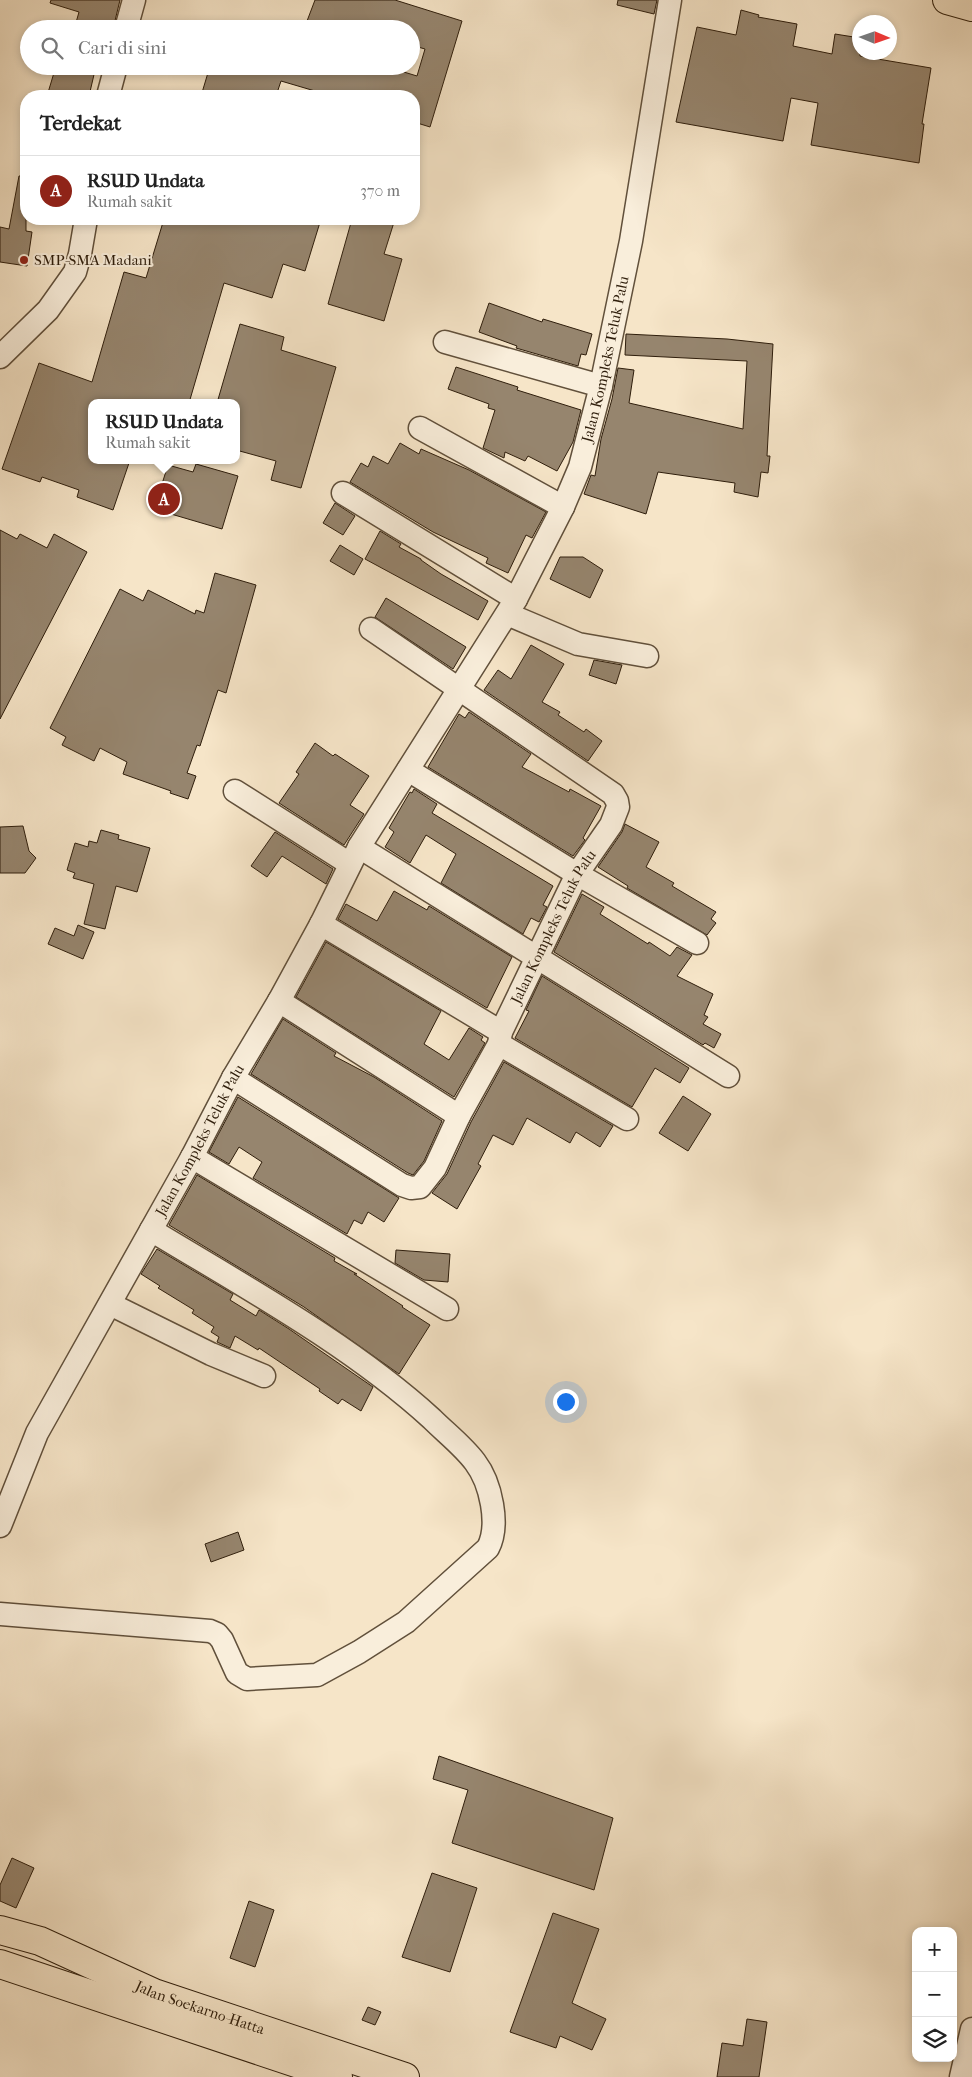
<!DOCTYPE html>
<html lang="id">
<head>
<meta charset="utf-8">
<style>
  body { margin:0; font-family:"IM FELL French Canon",serif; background:#f2f2f2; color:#222 }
  .controls { position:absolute; right:15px; bottom:15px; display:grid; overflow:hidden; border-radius:10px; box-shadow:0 2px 8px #0003 }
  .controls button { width:45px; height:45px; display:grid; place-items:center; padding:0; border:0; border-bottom:1px solid #e0e0e0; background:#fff; color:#222; font:25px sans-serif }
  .compass { position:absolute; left:852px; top:15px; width:45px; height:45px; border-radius:50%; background:#fff; box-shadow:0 2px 8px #0003; rotate:92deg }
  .you { position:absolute; left:565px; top:1401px; width:18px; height:18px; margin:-12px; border:4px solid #fff; border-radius:50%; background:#1a73e8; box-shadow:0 0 0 8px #1a73e833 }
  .badge { display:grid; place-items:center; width:32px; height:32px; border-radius:50%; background:#8f2418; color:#fff; font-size:16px; font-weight:700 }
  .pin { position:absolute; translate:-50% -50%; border:2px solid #fff; box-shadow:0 1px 5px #0006 }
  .popup { position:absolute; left:88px; top:399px; width:152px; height:65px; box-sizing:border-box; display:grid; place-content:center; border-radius:10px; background:#fff; filter:drop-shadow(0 1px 4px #0005); font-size:16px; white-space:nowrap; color:#767676 }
  .popup b { font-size:19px; color:#222 }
  .popup::after { content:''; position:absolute; left:50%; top:100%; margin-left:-10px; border:10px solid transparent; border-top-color:#fff }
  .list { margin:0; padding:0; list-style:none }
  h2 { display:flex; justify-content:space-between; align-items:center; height:65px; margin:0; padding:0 20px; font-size:21px }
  h2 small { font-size:16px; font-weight:400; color:#767676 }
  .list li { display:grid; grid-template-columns:32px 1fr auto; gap:15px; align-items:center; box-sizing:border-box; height:70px; padding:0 20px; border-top:1px solid #e0e0e0 }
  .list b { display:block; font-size:19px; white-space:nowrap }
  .list p { margin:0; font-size:16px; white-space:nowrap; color:#767676 }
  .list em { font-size:16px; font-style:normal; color:#767676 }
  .icon { flex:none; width:28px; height:28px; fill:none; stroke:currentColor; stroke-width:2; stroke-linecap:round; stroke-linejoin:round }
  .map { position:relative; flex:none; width:972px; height:2077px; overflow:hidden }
  .search { position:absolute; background:#fff; box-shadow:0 2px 8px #0003; left:20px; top:20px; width:400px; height:55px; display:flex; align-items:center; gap:12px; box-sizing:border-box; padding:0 18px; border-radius:28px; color:#767676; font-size:19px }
  .panel { position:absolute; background:#fff; box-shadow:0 2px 8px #0003; left:20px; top:90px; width:400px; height:135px; border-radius:20px }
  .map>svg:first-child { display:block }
  .building { fill:#96856e; stroke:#2f1e0c }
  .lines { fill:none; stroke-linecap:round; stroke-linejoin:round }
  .minor-casing { stroke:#61503b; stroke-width:25 }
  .major-casing { stroke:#2f1e0c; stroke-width:30 }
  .highway-casing { stroke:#2f1e0c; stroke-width:30 }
  .minor { stroke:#f9eedb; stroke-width:22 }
  .major { stroke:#f6e5c8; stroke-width:28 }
  .highway { stroke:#f6e5c8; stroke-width:28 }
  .poi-dot { fill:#8f2418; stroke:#f9eedb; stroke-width:2 }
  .labels { text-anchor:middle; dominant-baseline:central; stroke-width:4; stroke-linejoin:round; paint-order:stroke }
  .poi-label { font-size:15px; fill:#2f1e0c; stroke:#f9eedb; text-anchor:start }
  .street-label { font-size:15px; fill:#2f1e0c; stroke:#f9eedb }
</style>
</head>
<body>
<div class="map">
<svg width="972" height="2077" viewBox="0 0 972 2077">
  <rect width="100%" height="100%" fill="#f6e5c8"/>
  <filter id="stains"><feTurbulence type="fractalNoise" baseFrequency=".004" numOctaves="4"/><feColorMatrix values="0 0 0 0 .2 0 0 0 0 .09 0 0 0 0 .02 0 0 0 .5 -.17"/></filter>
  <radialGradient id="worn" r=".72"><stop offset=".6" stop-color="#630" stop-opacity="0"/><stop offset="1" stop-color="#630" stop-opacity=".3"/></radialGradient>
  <g class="building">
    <polygon points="51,0 120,0 113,29 82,29 75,26 79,12 50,3"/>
    <polygon points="315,0 395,0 462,21 430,127 414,122 414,96 332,96 281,81 276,96 201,96 210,66 384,66 417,76 425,49 411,45 411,29 356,29 340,24 338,29 304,29"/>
    <polygon points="618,0 657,0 654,14 617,5"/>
    <polygon points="741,10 759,15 758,17 797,24 793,46 832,54 835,34 860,38 860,56 931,68 922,124 924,124 919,163 811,145 818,103 791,98 783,141 676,122 697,27 736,35"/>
    <polygon points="56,66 96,66 89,96 47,96"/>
    <polygon points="19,176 26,176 26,231 32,232 27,266 0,262 0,227 9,229"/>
    <polygon points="164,219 321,219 305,271 283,264 272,298 224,283 189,403 92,403 92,460 130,460 113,510 77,497 79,490 42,477 40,482 2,469 39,363 92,382 124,272 146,278"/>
    <polygon points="352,219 395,219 384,254 402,259 384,321 328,304"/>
    <polygon points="489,303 542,322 543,319 592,334 586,355 581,354 578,366 516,348 517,346 479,332"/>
    <polygon points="240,324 284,337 281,350 336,367 301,488 271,480 276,461 236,450 236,403 217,403"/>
    <polygon points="626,334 727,339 773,344 767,456 770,456 768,473 761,472 758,497 734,492 735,483 658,472 646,514 584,494 591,475 595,476 601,439 612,399 618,368 634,370 629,403 743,429 747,361 625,355"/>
    <polygon points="456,367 518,387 517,390 581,410 573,442 557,471 528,456 525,461 505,452 504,458 483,448 495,410 488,408 489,404 448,389"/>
    <polygon points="400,443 419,454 421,449 469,470 546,512 532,538 526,535 508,573 486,563 488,558 433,532 350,482 361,463 368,467 373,456 388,464"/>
    <polygon points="196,464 238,476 222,529 154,509 168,465 193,472"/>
    <polygon points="335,503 355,516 343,535 323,523"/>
    <polygon points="0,530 17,539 20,534 47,548 54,534 87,552 0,719"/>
    <polygon points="380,531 401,544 399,547 421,559 421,560 441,574 488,601 478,620 365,559"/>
    <polygon points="340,545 363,559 354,575 330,561"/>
    <polygon points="560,557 583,557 603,570 590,598 550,579"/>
    <polygon points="215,573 256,585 226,693 218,690 200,746 197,745 187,773 196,776 188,799 170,793 171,791 123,774 127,762 100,748 94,761 62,745 66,737 50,728 120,589 143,601 148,590 195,614 196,610 204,613"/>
    <polygon points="386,598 466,647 453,669 375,617"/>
    <polygon points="531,645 564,664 542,702 560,712 558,715 584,732 586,729 602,741 588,761 484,690 498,670 511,679"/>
    <polygon points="594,660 622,665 616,684 589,675"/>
    <polygon points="469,712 531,754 522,767 569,792 570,789 601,806 583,838 585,840 573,856 428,767 459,714 465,718"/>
    <polygon points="315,743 333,756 335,754 369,776 350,805 364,814 344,845 279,803 299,774 296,772"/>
    <polygon points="414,789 437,804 432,813 553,886 543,905 547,907 539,922 531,918 523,934 441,883 456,854 426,835 410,863 385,847 394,832 389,828 410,792 412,793"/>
    <polygon points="625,824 659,842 646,867 674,883 672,886 716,912 711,919 716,923 707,935 627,888 628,886 598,867 622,832"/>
    <polygon points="23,826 29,851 36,858 25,873 0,873 0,827"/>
    <polygon points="101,830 119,835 118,839 150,848 137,892 116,886 105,929 84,924 94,884 73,878 75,873 67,870 75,843 88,847 89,841 97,843"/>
    <polygon points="275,832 333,869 326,884 282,856 267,877 251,866"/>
    <polygon points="394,891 427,910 429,906 512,957 487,1008 338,919 346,904 377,921"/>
    <polygon points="582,894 604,907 600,914 648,944 649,942 670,956 677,947 692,955 677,976 713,994 704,1015 708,1017 703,1024 721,1034 714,1048 705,1043 703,1045 554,952"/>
    <polygon points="78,925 94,932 83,959 48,944 55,928 74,936"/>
    <polygon points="326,942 441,1011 424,1044 449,1060 469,1028 483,1037 481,1040 485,1043 454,1097 296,997"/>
    <polygon points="542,976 689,1068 680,1083 655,1068 632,1107 515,1038 529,1011 526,1010"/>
    <polygon points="283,1019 336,1053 334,1056 374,1077 442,1121 424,1161 413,1175 408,1173 251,1074"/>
    <polygon points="504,1062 613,1126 600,1147 576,1132 570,1143 527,1118 513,1145 493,1135 478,1164 481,1166 457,1209 432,1193 447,1174 471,1122"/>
    <polygon points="683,1096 711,1114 688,1151 659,1133"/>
    <polygon points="238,1097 399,1198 384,1222 368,1212 362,1224 354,1220 347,1234 253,1178 262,1162 239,1147 229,1164 209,1152"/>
    <polygon points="197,1175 335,1258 334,1261 357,1274 354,1274 403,1306 402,1307 430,1325 399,1374 304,1307 169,1225"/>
    <polygon points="157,1249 233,1294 230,1300 256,1316 259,1310 289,1329 373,1387 361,1411 342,1399 338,1404 319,1391 320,1389 259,1348 258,1350 235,1336 230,1348 217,1342 219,1337 211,1332 214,1327 192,1313 194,1310 158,1288 160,1286 141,1274"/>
    <polygon points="396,1250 450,1254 448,1282 424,1280 395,1263"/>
    <polygon points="238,1532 244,1550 211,1562 205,1544"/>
    <polygon points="439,1756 613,1818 594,1890 452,1843 468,1790 433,1779"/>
    <polygon points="12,1858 34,1868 16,1908 0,1901 0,1885"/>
    <polygon points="432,1873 477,1888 450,1972 402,1957"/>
    <polygon points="249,1901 274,1910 255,1967 230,1958"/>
    <polygon points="553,1913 599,1929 572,2003 606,2019 592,2050 560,2036 556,2048 510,2032"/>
    <polygon points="368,2007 381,2012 375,2025 362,2020"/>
    <polygon points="747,2019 767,2022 759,2077 717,2077 722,2043 743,2046"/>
  </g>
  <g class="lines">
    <g class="minor-casing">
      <g id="minor">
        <polyline points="126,29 134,0"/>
        <polyline points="108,96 116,66"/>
        <polyline points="445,342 601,386"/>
        <polyline points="0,357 48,310 75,272 80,254 86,219"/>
        <polyline points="420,428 563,507"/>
        <polyline points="343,493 516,599"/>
        <polyline points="507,614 578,644 647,656"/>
        <polyline points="408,770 577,874 697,943"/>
        <polyline points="235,791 350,864"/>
        <polyline points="359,847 728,1076"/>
        <polyline points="321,924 501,1032"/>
        <polyline points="279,1001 459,1116"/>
        <polyline points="499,1044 627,1119"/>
        <path id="s1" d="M233,1078L402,1185L411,1188L420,1187L435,1168L459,1116L499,1044L501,1032L577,874L611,825L618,807L617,801L613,794L371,629"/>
        <polyline points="192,1157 447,1309"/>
        <polyline points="110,1304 211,1354 264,1376"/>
        <path id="s2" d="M0,1526L37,1433L192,1157L233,1078L279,1001L321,924L359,847L516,599L563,507L580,467L601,386L631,241L670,0"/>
        <path d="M0,1614L210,1631L217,1634L222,1640L237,1673L247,1679L317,1675L359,1652L406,1622L488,1548C500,1525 491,1483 475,1462C463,1446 446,1433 432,1419C351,1345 245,1287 151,1230"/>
        <polyline points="961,2077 972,2029"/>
      </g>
    </g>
    <g class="major-casing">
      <g id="major">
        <path id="s3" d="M0,1930L40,1941L154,1993L405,2077"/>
        <polyline points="0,1964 338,2077"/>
      </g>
    </g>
    <g class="highway-casing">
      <polyline id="highway" points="947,0 972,7"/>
    </g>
    <use href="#minor" class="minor"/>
    <use href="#major" class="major"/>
    <use href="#highway" class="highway"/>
  </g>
  <circle class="poi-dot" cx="24" cy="260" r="5"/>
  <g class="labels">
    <g class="poi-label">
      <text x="34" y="260">SMP-SMA Madani</text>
    </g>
    <g class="street-label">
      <text stroke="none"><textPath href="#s2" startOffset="1320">Jalan Kompleks Teluk Palu</textPath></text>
      <text stroke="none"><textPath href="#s1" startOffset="512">Jalan Kompleks Teluk Palu</textPath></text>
      <text stroke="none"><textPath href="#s2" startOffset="435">Jalan Kompleks Teluk Palu</textPath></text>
      <text stroke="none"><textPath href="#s3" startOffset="215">Jalan Soekarno-Hatta</textPath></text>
    </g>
  </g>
  <rect width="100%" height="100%" filter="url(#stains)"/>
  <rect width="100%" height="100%" fill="url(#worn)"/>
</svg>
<div class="controls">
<button>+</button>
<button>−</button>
<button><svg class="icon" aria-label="layers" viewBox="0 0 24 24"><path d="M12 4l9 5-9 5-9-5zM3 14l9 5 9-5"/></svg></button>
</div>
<svg class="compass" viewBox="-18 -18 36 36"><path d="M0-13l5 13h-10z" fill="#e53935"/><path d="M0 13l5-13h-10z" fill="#767676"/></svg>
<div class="you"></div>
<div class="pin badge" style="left:164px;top:499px">A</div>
<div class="popup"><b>RSUD Undata</b>Rumah sakit</div>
<div class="search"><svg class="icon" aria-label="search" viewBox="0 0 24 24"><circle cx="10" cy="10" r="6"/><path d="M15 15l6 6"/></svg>Cari di sini</div>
<section class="panel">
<h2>Terdekat<small></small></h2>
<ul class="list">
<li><span class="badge">A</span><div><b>RSUD Undata</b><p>Rumah sakit</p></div><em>370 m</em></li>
</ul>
</section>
</div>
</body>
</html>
